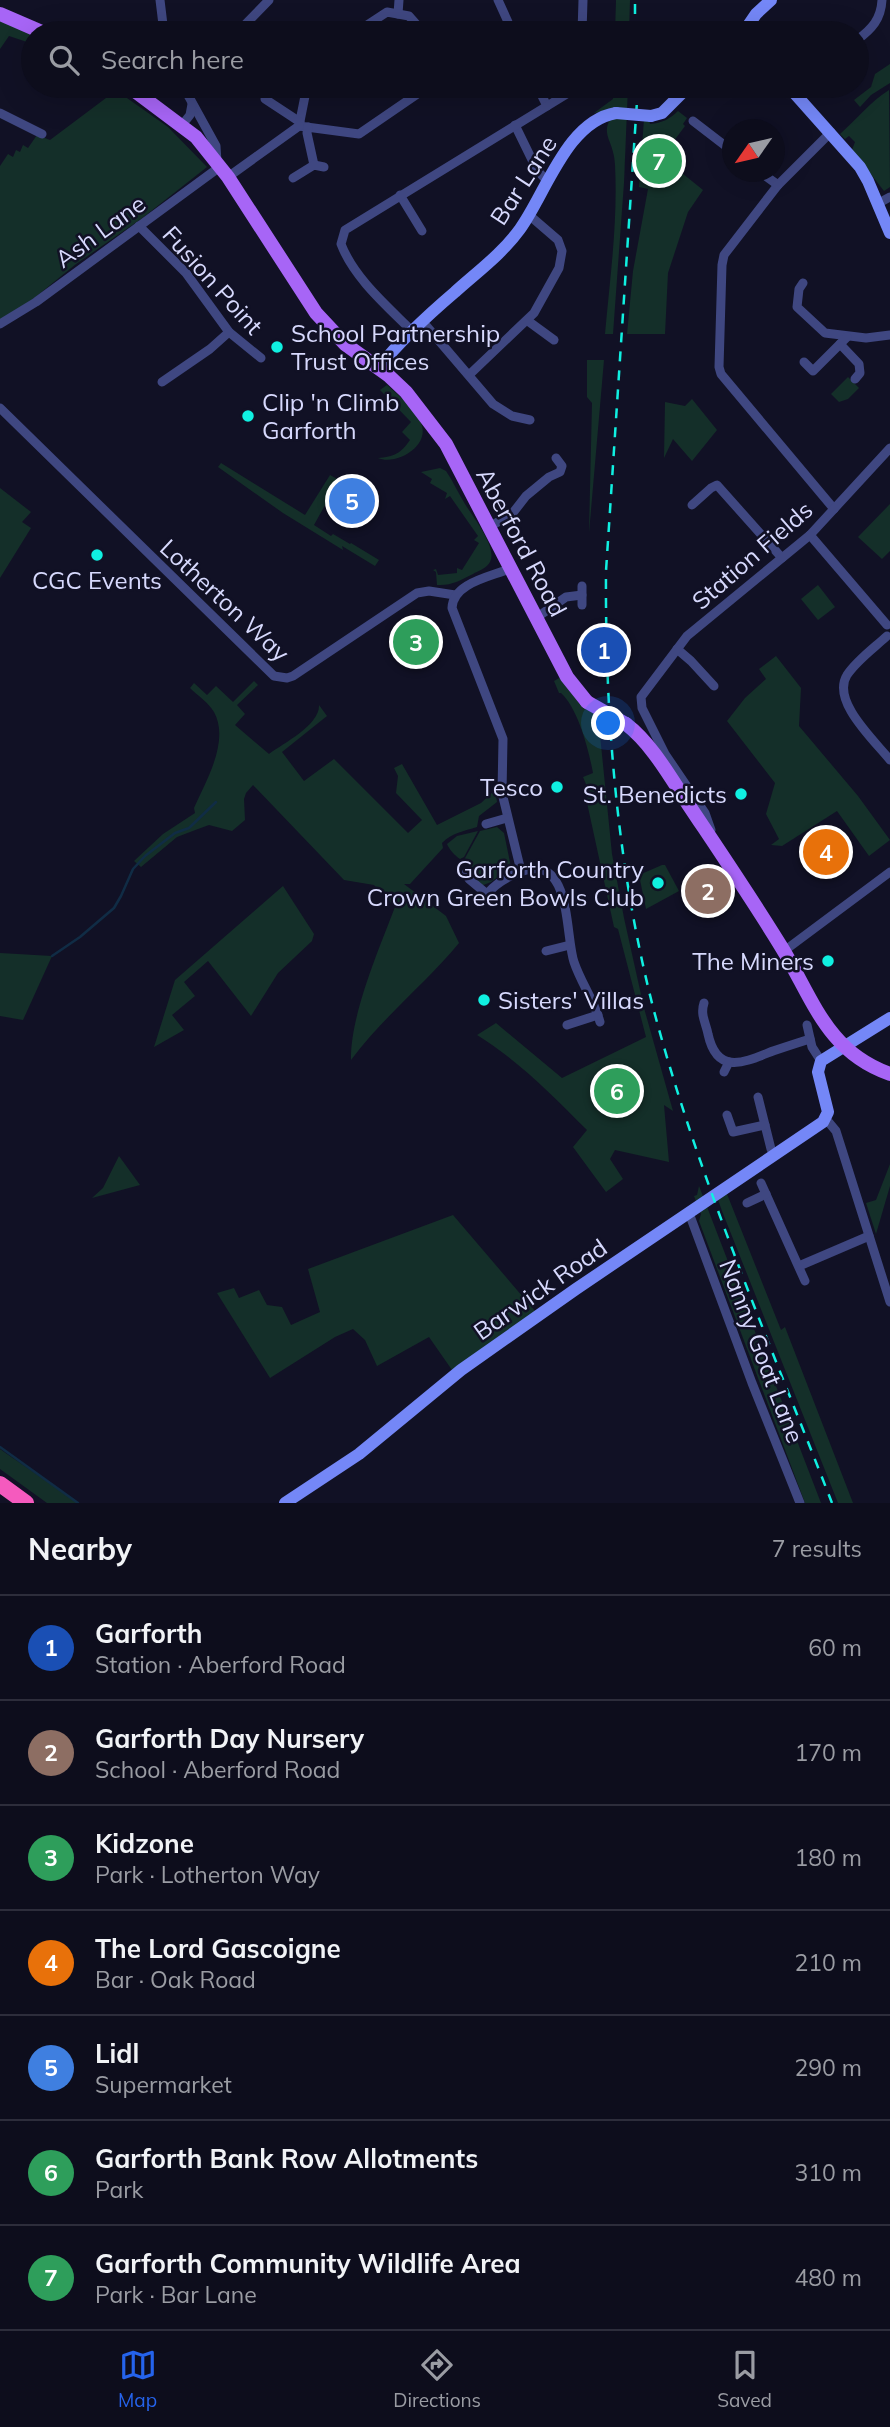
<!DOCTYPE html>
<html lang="en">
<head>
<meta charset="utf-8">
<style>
  body { margin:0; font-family:Mulish,sans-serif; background:#1b1b29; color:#f1f3f6 }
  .compass { position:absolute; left:722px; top:119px; width:63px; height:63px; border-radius:50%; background:#0d0d1c; box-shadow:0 7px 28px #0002; rotate:236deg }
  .you { position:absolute; left:609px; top:724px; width:24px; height:24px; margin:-18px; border:5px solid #fff; border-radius:50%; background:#1a73e8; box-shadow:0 0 0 10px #1a73e833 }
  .badge { display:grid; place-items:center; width:46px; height:46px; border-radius:50%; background:#2563eb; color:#fff; font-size:23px; font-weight:700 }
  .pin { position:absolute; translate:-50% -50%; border:4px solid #fff; box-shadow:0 2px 7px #0006 }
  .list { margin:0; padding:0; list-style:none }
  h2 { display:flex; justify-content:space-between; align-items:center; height:91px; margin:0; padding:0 28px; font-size:30px }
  h2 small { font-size:23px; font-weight:400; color:#9a9ca3 }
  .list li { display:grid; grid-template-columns:46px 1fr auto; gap:21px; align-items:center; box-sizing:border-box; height:105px; padding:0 28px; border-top:2px solid #2d2d3b }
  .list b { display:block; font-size:26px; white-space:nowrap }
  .list p { margin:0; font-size:23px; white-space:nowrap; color:#9a9ca3 }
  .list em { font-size:23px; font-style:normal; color:#9a9ca3 }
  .icon { flex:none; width:38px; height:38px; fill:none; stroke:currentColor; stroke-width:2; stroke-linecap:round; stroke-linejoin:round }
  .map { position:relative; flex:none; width:890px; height:1503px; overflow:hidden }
  .search { position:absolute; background:#0d0d1c; box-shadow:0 7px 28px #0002; left:21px; right:21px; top:21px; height:77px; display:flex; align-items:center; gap:18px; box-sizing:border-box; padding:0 24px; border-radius:38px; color:#9a9ca3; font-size:26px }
  .sheet { height:826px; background:#0d0d1c }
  nav { display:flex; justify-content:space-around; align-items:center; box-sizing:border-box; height:98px; border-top:2px solid #2d2d3b; background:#0d0d1c; font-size:19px; color:#9a9ca3 }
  nav a { display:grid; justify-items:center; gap:4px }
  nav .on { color:#2563eb }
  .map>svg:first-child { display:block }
  .green { fill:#142f29 }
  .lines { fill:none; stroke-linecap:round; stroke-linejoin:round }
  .stream { stroke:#102c45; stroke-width:2.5 }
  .street { stroke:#3f4781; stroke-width:9 }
  .secondary { stroke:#7487f7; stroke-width:12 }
  .primary { stroke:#a765f6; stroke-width:14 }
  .highway { stroke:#f55abe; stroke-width:16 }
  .rail { stroke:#10f0e1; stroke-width:2.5; stroke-dasharray:10 9; stroke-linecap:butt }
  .secondary-bridge { stroke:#7487f7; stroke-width:12 }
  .primary-bridge { stroke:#a765f6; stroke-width:14 }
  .poi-dot { fill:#10f0e1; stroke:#111125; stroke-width:2.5 }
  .labels { text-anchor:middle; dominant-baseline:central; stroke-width:5; stroke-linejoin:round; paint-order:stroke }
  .street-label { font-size:24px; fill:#d7d9fd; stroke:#111125 }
  .poi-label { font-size:24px; fill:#d7d9fd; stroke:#111125; text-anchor:end }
</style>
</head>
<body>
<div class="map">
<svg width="890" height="1503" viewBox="0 0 890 1503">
  <rect width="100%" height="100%" fill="#111125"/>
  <g class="green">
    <polygon points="616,0 630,0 629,33 615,33"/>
    <polygon points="0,20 33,34 33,44 9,36 0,49"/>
    <polygon points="890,64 890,83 871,95 860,107 854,100 871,87 875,74"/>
    <polygon points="97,86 113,86 117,89 117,91 168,127 207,167 141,219 76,264 33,299 0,320 0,166 8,154 13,157 16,150 20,152 23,145 28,148 37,135 50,140 110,95"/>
    <path d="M614,86H628L624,183L613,334H605C610,278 618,221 615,165C614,137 596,135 617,109L594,113L613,99Z"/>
    <path d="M889,90L890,187L884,191L852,150L855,142L849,136L845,139L840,134C857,119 870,102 889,90Z"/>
    <path d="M678,111L687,118L683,124L685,126L662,157L703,190L688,212L668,273L665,334H627L633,271L648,189L639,187L644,119H649L650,124C662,123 670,119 678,111Z"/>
    <polygon points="587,360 604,360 589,533 592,403 587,397"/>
    <polygon points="848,377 859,388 848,399 839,402 831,394"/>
    <path d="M387,385C399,396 415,408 421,423C431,446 396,466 378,458C394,457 401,453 410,440L402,432L411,422L380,390Z"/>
    <polygon points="692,399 717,430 692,461 673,439 664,458 665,402 685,406"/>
    <polygon points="221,463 305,515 330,475 339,480 314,525 331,536 333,534 350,544 351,543 379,560 375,566 342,546 343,550 283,513 218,467"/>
    <path d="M440,468L446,471C453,481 458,493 465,504C472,516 498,547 490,562C487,568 478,571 473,574C461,580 451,586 437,585L436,572L433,570L436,569L438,575L457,573V568L462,570L479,543L474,540L478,536L450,496L445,499L447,493L430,483L432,479L421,472Z"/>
    <polygon points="0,488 31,512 22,522 31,528 0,578"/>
    <polygon points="890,504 890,551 882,559 858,537"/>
    <polygon points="818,585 835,607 818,620 801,599"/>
    <polygon points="776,656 801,688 799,726 858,796 890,840 869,856 837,811 782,846 771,845 779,839 766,814 775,783 727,721 745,698 766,679 759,669"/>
    <path d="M561,677L598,715L612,854L624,918L644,1008L673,1111L664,1105L669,1162L615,1150L610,1159L623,1179L606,1192L573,1147L587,1130C552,1095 519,1061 477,1035L496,1023L562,1078L646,1037L618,929L614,927L586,798L591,796L583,777L593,773C589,751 578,708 561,693H559L554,681Z"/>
    <path d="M254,681L258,685L237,705L245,714L235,725L269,754C284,743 320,725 319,705L327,716L282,752L304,781L334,759L408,833L422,820L396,793L398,776L394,768L402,764L437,825L481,803L495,790L497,802L479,816L477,827C464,831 452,833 442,843L443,848L410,884H404L446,916L459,943C425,984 383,1017 351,1060C350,1016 379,949 395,907L374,885L344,880L253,785L246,793L244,799L245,820L232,831L209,825L198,829L177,837L141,867L134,861L163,834L195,813L194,808C206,781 230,741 214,712C209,703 197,695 190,688L194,683L207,695L216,686L233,702Z"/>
    <polygon points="497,827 504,833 511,867 491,882 481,886 473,877 471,869 464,860 480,831"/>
    <path d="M478,831L464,857L460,859C455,856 449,849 447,844L457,836Z"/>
    <polygon points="662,865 665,865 679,891 646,909 639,875"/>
    <polygon points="283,886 314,934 312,941 278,973 251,1016 208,961 184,982 195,996 172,1015 184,1030 154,1047 175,980"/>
    <polygon points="0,953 52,956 23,1020 0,1016"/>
    <polygon points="119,1156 140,1185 92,1198 103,1188"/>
    <polygon points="890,1164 890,1186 876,1234 866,1203 876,1200"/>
    <polygon points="699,1186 821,1503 805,1503 699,1221 701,1214 694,1196 697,1195"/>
    <polygon points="727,1194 781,1330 785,1327 853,1503 838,1503 722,1211 717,1197"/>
    <polygon points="453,1215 535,1311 452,1370 429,1337 377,1366 365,1340 353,1329 335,1337 270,1378 217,1293 234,1288 239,1298 259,1290 267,1305 282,1307 291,1325 320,1312 308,1269"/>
    <polygon points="0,1449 7,1454 79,1503 47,1503 0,1469"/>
  </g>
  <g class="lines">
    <g class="stream">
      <polyline points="52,956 80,937 114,908 121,896 133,869 145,856 175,833 189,828 216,802"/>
      <polyline points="0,1447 78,1503"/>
    </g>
    <g class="street">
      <polyline points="160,0 164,33"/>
      <polyline points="498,0 513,33"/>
      <polyline points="398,14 399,0"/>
      <polyline points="237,33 269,0"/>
      <polyline points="355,33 387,12 409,16 424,33"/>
      <polyline points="582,33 583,0"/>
      <polyline points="694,33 694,31"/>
      <path d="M857,40C872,29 881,19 882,0"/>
      <polyline points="183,86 216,146 217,162"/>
      <polyline points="307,86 299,126 359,134 429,86"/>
      <polyline points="537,86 547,106"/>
      <polyline points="265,99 300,122"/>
      <polyline points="0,113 42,134"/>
      <polyline points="693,121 732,151"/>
      <polyline points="182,125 190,115 192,104"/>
      <polyline points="515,125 537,170 548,182"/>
      <polyline points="308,127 307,133 314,165"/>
      <polyline points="831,132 778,185 724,255 722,265 719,367 721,374 834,509"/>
      <polyline points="760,172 778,185"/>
      <polyline points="228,177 299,126"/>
      <polyline points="293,178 314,165 324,167"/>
      <polyline points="400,195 422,231"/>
      <polyline points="877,204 890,197"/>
      <polyline points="139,226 186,273 229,332 261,358"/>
      <polyline points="803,283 799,289 797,307 825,333 866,338 890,335"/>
      <polyline points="528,321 554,340"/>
      <polyline points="423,322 493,404 512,416 530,420"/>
      <polyline points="0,324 36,302 221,166"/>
      <path d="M412,331C387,306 354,278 341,244L345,230L570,92L575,86"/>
      <polyline points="840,344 859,364 860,373 855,379"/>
      <polyline points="804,362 813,371 847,337"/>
      <polyline points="469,375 534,313 559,268 562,251 558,240 529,215"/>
      <polyline points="162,382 210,349 229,332"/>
      <polyline points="0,408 274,676 287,678 293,676 417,593 429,591 455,595"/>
      <polyline points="692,505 711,488 717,485 782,558"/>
      <polyline points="489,527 512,514 526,496 549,477 560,472 562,466 556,458"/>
      <polyline points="810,535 887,625"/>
      <path d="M509,569C490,577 453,583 452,608L503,739L502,793L521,871"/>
      <polyline points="582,605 582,586"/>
      <polyline points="536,618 566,597 582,595"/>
      <path d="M887,636C874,648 857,660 847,675C831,701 874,740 890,760"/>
      <polyline points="677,649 691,661 714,686"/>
      <polyline points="486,824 507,818"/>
      <polyline points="711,830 705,813 665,754 642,708 641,697 687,636 810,535 890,448"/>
      <polyline points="466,873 469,879 494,900"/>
      <path d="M487,894C497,882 508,876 523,871C572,854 565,936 574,962C581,983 594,1000 600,1022"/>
      <polyline points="546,951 570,945"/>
      <polyline points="784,951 890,872"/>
      <path d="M704,1003C700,1015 706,1023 708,1034C717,1076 745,1062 773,1051C785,1047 797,1043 810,1039"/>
      <polyline points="567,1025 598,1015"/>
      <polyline points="807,1025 812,1047 821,1061"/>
      <polyline points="724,1072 729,1062"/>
      <polyline points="758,1097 771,1149 775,1155"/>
      <polyline points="727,1115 733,1132 765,1125"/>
      <polyline points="826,1119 836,1131 890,1302"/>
      <polyline points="761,1183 805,1281"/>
      <polyline points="747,1203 766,1194"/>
      <polyline points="689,1213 752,1383 800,1503"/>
      <polyline points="799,1266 869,1236"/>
    </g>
    <g class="secondary">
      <polyline points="743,33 756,14 771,0"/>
      <polyline points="788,86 860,167 868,181 890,233"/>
      <polyline points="651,116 662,113 689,86"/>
      <path d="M379,367C401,340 428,315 455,292C477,272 502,254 520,229C546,193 567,121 616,113"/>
      <polyline points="285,1503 359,1454 461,1370 576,1289 823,1122 828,1112 818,1072 821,1061 890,1018"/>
    </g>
    <g class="primary">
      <polyline points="0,14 44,33"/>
      <polyline points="128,86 196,137 228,177 316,313 345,344 388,375 406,392 446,444 567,677 587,702"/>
      <path d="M626,724C652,744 670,777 688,804C720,852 752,899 782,948C813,999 827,1052 890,1074"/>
    </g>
    <polyline class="highway" points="0,1484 26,1503"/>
    <g class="rail">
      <polyline points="635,33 635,0"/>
      <path d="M638,86L606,571C605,719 617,868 654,1011C699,1180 769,1341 832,1503"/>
    </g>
    <polyline class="secondary-bridge" points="616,113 651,116"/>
    <polyline class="primary-bridge" points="587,702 626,724"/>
  </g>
  <g class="poi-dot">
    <circle cx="277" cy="347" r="7"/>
    <circle cx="248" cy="416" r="7"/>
    <circle cx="97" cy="555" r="7"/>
    <circle cx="557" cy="787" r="7"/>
    <circle cx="741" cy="794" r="7"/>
    <circle cx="658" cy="883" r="7"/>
    <circle cx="828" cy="961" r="7"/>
    <circle cx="484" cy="1000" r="7"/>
  </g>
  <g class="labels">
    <g class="street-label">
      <text transform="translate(523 180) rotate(-57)">Bar Lane</text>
      <text transform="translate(100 231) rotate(-36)">Ash Lane</text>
      <text transform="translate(213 280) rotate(48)">Fusion Point</text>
      <text transform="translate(522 542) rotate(62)">Aberford Road</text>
      <text transform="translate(752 555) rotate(-41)">Station Fields</text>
      <text transform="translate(225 600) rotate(43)">Lotherton Way</text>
      <text transform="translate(540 1289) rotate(-35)">Barwick Road</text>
      <text transform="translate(762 1351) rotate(69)">Nanny Goat Lane</text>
    </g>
    <g class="poi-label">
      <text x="291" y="333" text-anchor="start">School Partnership<tspan x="291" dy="28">Trust Offices</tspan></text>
      <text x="262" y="402" text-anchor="start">Clip 'n Climb<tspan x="262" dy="28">Garforth</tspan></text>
      <text x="97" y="580" text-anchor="middle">CGC Events</text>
      <text x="543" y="787">Tesco</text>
      <text x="727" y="794">St. Benedicts</text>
      <text x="644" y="869">Garforth Country<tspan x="644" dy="28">Crown Green Bowls Club</tspan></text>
      <text x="814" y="961">The Miners</text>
      <text x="498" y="1000" text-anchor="start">Sisters' Villas</text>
    </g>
  </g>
</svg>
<svg class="compass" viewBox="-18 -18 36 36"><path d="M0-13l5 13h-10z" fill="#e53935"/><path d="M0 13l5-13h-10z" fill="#9a9ca3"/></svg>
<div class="you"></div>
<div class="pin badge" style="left:604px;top:650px;background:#1a4fb4">1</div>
<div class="pin badge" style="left:708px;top:891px;background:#8d6e63">2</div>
<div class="pin badge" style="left:416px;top:642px;background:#2e9e5b">3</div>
<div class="pin badge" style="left:826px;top:852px;background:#e8710a">4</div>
<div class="pin badge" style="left:352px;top:501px;background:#3f7fe0">5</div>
<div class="pin badge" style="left:617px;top:1091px;background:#2e9e5b">6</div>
<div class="pin badge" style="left:659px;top:161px;background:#2e9e5b">7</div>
<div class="search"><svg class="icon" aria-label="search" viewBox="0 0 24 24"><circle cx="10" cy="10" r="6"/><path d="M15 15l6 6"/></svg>Search here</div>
</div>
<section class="sheet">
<h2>Nearby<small>7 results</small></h2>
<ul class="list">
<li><span class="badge" style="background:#1a4fb4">1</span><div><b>Garforth</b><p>Station · Aberford Road</p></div><em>60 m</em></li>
<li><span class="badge" style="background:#8d6e63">2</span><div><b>Garforth Day Nursery</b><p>School · Aberford Road</p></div><em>170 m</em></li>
<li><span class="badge" style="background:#2e9e5b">3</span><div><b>Kidzone</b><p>Park · Lotherton Way</p></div><em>180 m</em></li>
<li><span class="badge" style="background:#e8710a">4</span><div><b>The Lord Gascoigne</b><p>Bar · Oak Road</p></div><em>210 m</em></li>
<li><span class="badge" style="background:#3f7fe0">5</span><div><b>Lidl</b><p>Supermarket</p></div><em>290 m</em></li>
<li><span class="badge" style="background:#2e9e5b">6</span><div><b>Garforth Bank Row Allotments</b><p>Park</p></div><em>310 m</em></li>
<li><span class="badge" style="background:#2e9e5b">7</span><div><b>Garforth Community Wildlife Area</b><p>Park · Bar Lane</p></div><em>480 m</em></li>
</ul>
</section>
<nav>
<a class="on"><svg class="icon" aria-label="map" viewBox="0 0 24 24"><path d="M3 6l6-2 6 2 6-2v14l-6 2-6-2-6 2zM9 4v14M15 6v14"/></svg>Map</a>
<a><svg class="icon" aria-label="directions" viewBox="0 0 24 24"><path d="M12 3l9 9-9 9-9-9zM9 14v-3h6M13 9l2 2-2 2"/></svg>Directions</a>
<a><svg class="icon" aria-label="saved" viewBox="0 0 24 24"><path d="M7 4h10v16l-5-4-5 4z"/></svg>Saved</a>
</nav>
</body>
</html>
